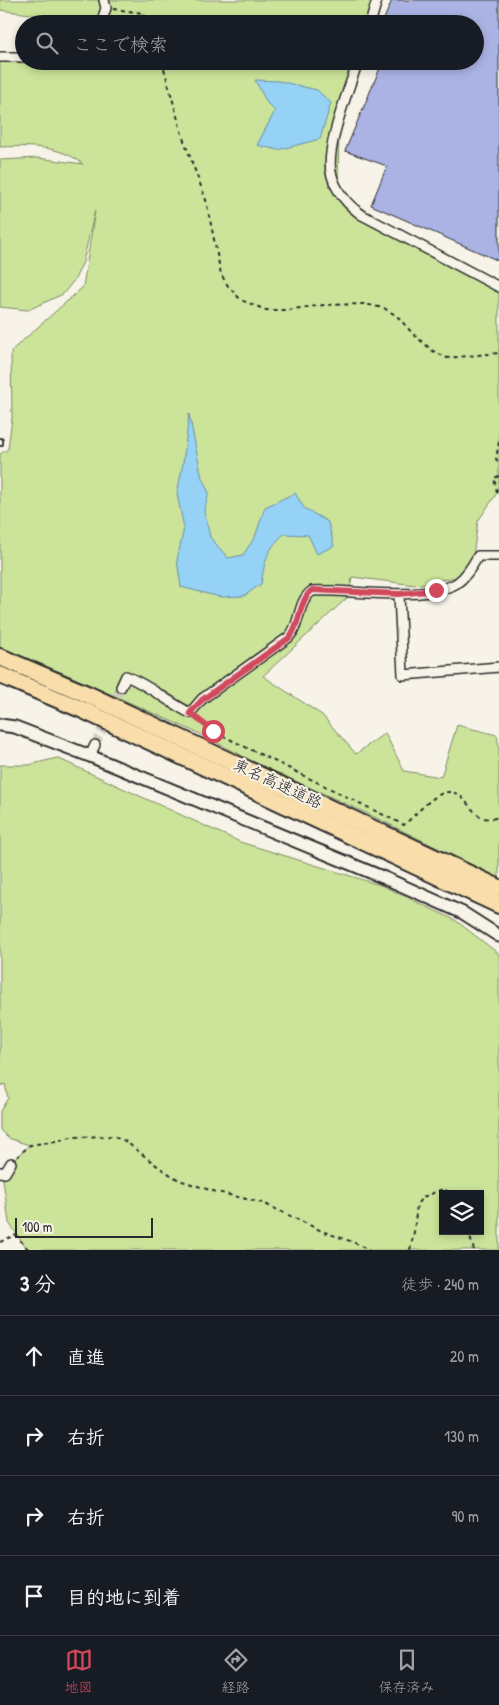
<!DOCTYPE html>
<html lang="ja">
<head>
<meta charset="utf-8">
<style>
  body { margin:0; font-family:"Patrick Hand","Klee One",sans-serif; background:#242831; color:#f1f3f6 }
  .controls { position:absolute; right:15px; bottom:15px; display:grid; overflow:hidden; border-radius:0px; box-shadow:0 2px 8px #0003 }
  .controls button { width:45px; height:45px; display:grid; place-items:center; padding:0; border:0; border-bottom:1px solid #363941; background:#171b24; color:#f1f3f6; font:25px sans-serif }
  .scale { position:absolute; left:15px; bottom:12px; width:138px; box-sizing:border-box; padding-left:5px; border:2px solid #2b2b2b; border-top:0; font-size:14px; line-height:18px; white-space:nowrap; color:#2b2b2b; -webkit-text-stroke:4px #f7f3e8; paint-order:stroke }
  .stop { position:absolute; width:15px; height:15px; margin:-11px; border:4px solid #d1495b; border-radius:50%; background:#fff }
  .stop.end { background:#d1495b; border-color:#fff; box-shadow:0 1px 5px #0008 }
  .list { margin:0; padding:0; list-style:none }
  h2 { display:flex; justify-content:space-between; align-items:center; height:65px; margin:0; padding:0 20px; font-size:21px }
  h2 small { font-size:16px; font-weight:400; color:#9ea1a6 }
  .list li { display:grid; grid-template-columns:32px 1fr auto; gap:15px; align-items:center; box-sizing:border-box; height:80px; padding:0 20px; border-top:1px solid #363941 }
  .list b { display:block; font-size:19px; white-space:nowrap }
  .list em { font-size:16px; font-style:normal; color:#9ea1a6 }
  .icon { flex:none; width:28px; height:28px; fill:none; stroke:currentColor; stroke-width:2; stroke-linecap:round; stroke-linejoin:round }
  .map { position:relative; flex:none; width:499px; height:1250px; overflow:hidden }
  .search { position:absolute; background:#171b24; box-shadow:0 2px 8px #0003; left:15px; right:15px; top:15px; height:55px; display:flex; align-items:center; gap:12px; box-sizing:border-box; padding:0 18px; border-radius:28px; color:#9ea1a6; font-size:19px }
  .sheet { height:385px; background:#171b24 }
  nav { display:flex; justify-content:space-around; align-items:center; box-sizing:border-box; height:70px; border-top:1px solid #363941; background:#171b24; font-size:14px; color:#9ea1a6 }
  nav a { display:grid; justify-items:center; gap:2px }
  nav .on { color:#d1495b }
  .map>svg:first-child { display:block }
  .green { fill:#cbe49a; stroke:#7b8862; fill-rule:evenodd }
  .water { fill:#96d2f6; stroke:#6b8fa5 }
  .building { fill:#aab3e4; stroke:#2b2b2b }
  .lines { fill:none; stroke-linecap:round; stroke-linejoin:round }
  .minor-tunnel { stroke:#cecbc2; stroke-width:9; stroke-dasharray:9 4.5; stroke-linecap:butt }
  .service-casing { stroke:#2b2b2b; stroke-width:8 }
  .minor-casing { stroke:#2b2b2b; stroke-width:12 }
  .tertiary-casing { stroke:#2b2b2b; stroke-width:15 }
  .motorway-casing { stroke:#2b2b2b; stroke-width:20 }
  .path { stroke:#2b2b2b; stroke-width:2; stroke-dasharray:4 4; stroke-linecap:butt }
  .service { stroke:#f7f3e8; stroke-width:4.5 }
  .minor { stroke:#f7f3e8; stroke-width:9 }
  .tertiary { stroke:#f7f3e8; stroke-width:11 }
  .motorway { stroke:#f9deab; stroke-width:16 }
  .route { stroke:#d1495b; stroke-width:6 }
  .labels { text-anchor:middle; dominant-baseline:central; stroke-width:4; stroke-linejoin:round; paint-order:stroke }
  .street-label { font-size:16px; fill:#2b2b2b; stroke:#f7f3e8 }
</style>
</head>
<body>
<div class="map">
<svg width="499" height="1250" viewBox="0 0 499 1250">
  <rect width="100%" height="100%" fill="#f7f3e8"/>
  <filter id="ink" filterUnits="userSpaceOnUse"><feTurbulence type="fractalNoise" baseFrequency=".02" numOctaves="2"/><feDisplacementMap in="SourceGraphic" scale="10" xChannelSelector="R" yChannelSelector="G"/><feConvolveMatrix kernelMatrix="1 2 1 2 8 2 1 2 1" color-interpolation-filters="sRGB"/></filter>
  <g filter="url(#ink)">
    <g class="green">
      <polygon points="0,0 377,0 370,24 75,24 76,20 0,10"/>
      <path d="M53,61H358L339,123L338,190L395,232L499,287V481L497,493L478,521L473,556L457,577L415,585L352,577L349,596L263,676L322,715L356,754L385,733L404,771L441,777L457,725L497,735L499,747V878L364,812L260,765L200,734L63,673L0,649V454L8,449L12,418L11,351L83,287L95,210L83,262L75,279L63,294L28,310L0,307V160L38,158L83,164C60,145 28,146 0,147V62Z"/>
      <path d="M57,758L240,842L383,886L455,920L499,954V1250H28L9,1223L2,1172L29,1145L8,1138L0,1130V1111L8,1098L5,1084L0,1086V765H29ZM443,1194H480V1231H443Z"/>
    </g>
    <g class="water">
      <polygon points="255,80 279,81 317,90 331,103 320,139 278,150 257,145 275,111 267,103"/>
      <path d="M189,414L202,478L209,493L204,511L210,537L228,558L243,555L255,537L265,507L295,493L304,508L328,522L334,546L317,554L308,535L284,534C266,550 265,561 261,584L244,596L220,597L181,587L177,560L184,528L177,494L183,463Z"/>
    </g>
    <polygon class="building" points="392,0 499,0 499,261 371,205 387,166 345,151 383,61 475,61 475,24 382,24"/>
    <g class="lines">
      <polyline class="minor-tunnel" points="95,745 121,687"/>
      <g class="service-casing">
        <polyline id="service" points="0,441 0,443"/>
      </g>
      <g class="minor-casing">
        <g id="minor">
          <polyline points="101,24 106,8 104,0"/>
          <polyline points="370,24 377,0"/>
          <polyline points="0,57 24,57"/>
          <path d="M358,61C350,87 323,151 332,176C337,193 348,205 362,215L499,287"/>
          <polyline points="399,595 403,675 499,667"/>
          <path d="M121,687L126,676C150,686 167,701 190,713L202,699L289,637C301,624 297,602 312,591C351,589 422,603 457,583C466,577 473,565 478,556H499"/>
          <polyline points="90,756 95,745"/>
          <polyline points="0,1172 5,1173 11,1163"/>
        </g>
      </g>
      <g class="tertiary-casing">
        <polyline id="tertiary" points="0,725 15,727 90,756 387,879 463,913 499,936"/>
      </g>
      <g class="motorway-casing">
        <g id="motorway">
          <polyline points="0,657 89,695 499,888"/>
          <polyline points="0,675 83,710 499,905"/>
        </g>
      </g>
      <g class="path">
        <polyline points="113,9 143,13 148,24"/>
        <polyline points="162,61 183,138 206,200 221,274 228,286 241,300 266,310 286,310 324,305 364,304 384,308 397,316 413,334 433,351 447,358 499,353"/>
        <polyline points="499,442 496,459 499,463"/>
        <polyline points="499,476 494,478 497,493 499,493"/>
        <path d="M196,718L213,731L404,825C414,816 431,797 443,793C465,787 467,812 484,818C488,819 495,818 499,818"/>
        <polyline points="17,1157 30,1145 56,1141 71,1137 114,1136 125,1141 160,1168 179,1180 213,1191 263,1203 324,1232 353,1242 369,1250"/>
        <polyline points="468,1231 474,1250"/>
        <polyline points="0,1242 15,1235 29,1250"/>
        <polyline points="410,1250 414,1232 417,1204 423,1197 443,1189 453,1194"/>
      </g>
      <use href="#service" class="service"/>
      <use href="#minor" class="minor"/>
      <use href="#tertiary" class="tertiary"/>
      <use href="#motorway" class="motorway"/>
    </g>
  </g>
  <g class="lines" filter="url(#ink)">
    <path class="route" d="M213,731L190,713L202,700L289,638C301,624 298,602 312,590L399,594L436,590"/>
  </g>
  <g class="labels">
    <g class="street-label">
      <text transform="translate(278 783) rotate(25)">東名高速道路</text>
    </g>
  </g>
</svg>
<div class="controls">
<button><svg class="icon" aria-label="layers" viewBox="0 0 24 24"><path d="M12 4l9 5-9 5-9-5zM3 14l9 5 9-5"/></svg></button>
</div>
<div class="scale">100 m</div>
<div class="stop" style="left:213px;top:731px"></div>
<div class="stop end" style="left:436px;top:590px"></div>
<div class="search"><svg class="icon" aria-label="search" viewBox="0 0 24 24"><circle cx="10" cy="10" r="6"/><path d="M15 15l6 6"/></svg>ここで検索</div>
</div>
<section class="sheet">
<h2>3 分<small>徒歩 · 240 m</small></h2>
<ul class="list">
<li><svg class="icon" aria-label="ahead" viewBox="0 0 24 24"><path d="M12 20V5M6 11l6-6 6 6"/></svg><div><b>直進</b></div><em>20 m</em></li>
<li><svg class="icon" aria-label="right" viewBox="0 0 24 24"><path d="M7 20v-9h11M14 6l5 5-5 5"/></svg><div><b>右折</b></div><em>130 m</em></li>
<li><svg class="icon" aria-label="right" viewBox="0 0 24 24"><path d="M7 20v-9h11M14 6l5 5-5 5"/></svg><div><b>右折</b></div><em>90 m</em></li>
<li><svg class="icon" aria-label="arrive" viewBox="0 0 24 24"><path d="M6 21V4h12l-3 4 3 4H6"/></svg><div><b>目的地に到着</b></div></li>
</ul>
</section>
<nav>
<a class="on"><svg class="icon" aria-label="map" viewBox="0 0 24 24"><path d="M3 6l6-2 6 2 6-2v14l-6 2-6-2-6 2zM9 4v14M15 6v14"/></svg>地図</a>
<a><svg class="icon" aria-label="directions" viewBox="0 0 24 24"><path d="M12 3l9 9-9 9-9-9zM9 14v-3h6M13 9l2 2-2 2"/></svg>経路</a>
<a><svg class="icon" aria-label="saved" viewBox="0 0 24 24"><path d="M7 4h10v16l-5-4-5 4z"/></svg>保存済み</a>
</nav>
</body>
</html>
